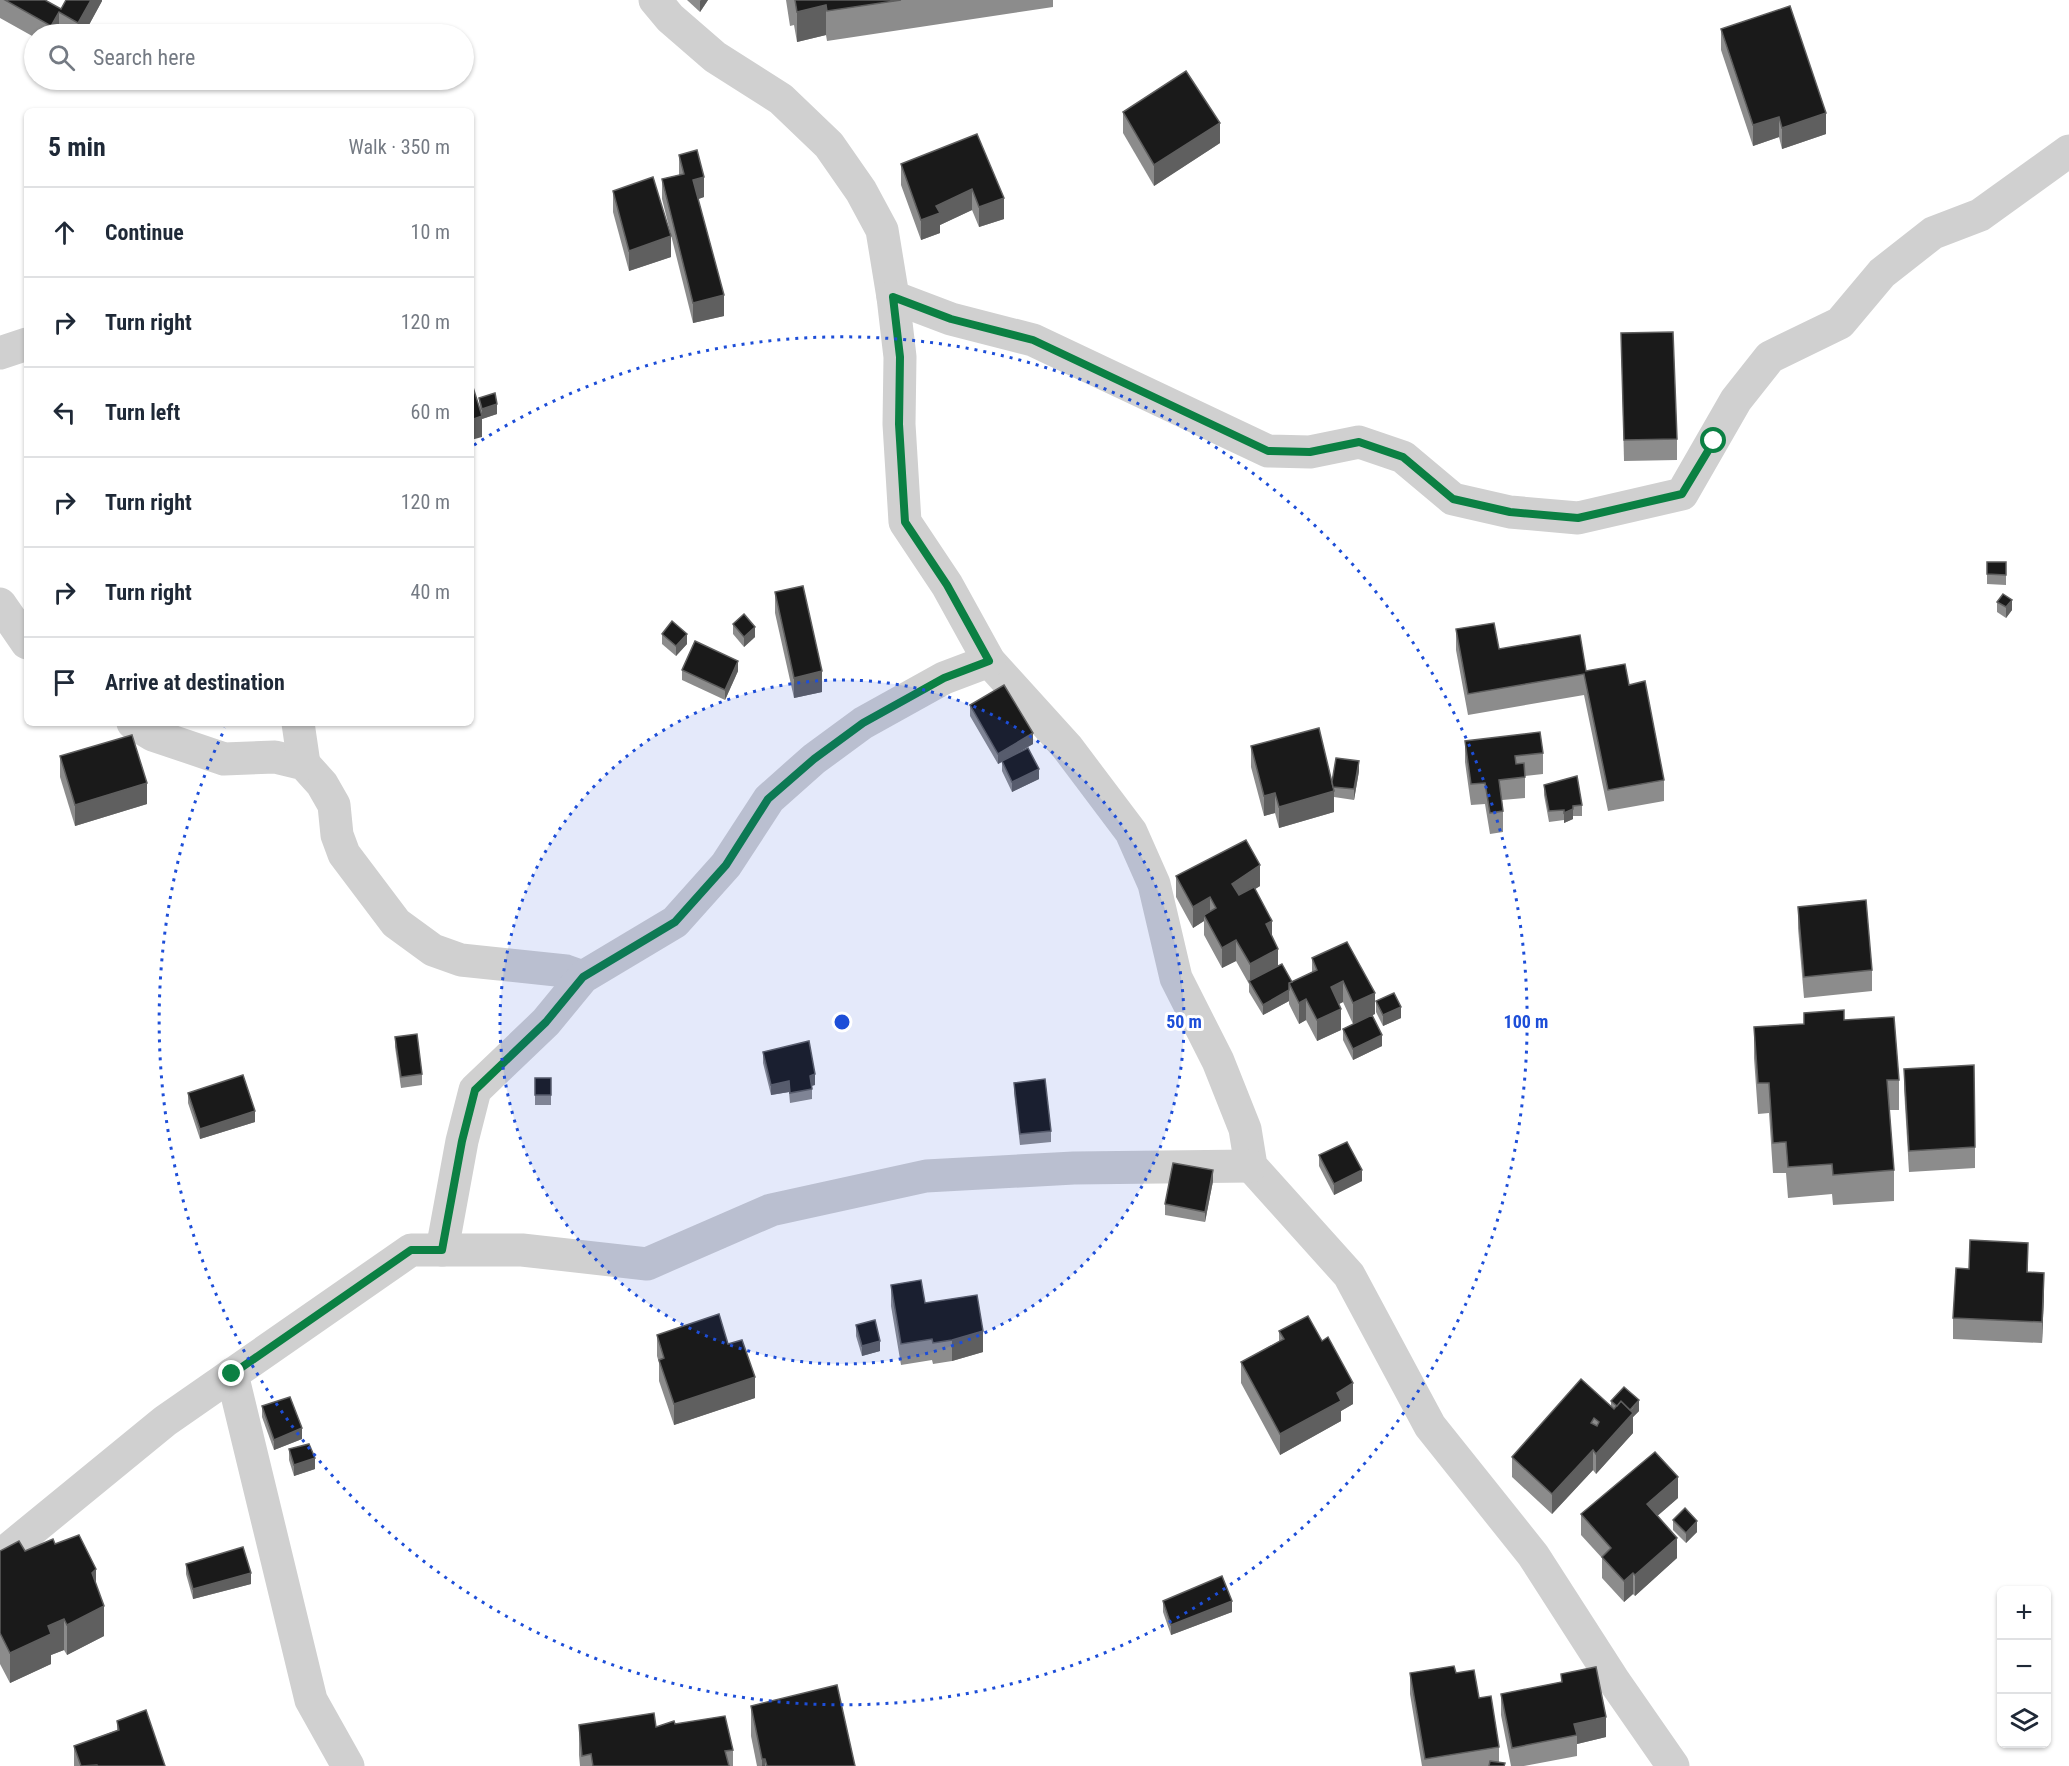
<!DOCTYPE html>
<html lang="en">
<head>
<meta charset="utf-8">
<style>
  body { margin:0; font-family:"Roboto Condensed",sans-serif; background:#f6f6f7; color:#1f2937 }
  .controls { position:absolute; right:18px; bottom:18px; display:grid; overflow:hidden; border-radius:9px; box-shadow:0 2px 4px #0004 }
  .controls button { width:54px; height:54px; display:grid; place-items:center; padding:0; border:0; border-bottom:2px solid #e0e1e3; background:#fff; color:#1f2937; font:30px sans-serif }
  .stop { position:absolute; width:18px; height:18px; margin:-14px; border:4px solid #0b8043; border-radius:50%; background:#fff }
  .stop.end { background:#0b8043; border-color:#fff; box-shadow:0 2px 6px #0008 }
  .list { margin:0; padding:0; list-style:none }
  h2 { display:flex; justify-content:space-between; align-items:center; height:78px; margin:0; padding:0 24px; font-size:26px }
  h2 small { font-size:20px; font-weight:400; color:#747a83 }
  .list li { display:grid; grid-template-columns:39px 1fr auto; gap:18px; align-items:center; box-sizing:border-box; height:90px; padding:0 24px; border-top:2px solid #e0e1e3 }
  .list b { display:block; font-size:22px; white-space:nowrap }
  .list em { font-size:20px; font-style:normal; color:#747a83 }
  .icon { flex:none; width:33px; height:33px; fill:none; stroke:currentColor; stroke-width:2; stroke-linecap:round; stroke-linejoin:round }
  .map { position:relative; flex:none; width:2069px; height:1766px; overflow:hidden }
  .search { position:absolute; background:#fff; box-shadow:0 2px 4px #0004; left:24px; top:24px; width:450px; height:66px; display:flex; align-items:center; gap:15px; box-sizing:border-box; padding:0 21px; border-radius:33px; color:#747a83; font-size:22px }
  .panel { position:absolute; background:#fff; box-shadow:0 2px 4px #0004; left:24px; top:108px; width:450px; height:618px; border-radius:9px }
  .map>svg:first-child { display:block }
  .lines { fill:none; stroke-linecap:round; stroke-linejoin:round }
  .minor { stroke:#d0d0d0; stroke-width:33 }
  .wall { fill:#8c8c8c }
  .shaded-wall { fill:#5f5f5f }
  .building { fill:#1a1a1a; stroke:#5f5f5f; stroke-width:1.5; fill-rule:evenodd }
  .route { stroke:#0b8043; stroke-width:8 }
  .ring { fill:none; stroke:#1d4ed8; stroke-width:3; stroke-dasharray:3 6 }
  .centre { fill:#1d4ed8; stroke:#fff; stroke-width:3 }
  .ring-label { font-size:18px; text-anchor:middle; font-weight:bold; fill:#1d4ed8; stroke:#fff; stroke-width:6; stroke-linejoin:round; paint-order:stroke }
</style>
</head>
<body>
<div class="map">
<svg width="2069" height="1766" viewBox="0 0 2069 1766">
  <rect width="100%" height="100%" fill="#fff"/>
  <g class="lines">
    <g class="minor">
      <polyline points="655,0 670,18 715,57 781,99 829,145 861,191 882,230 893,297 900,357 899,424 905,522 947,585 989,661 1067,747 1131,832 1154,884 1176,978 1218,1061 1245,1129 1251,1166 1349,1275 1430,1426 1533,1555 1614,1681 1673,1766"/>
      <polyline points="893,297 951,319 1033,340 1268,451 1310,452 1359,442 1403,457 1453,499 1510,512 1578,518 1682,494 1736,400 1770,357 1840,323 1882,273 1933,233 1980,215 2069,151"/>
      <polyline points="0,353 27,344"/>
      <polyline points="0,604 27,643"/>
      <polyline points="133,723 153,735 224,759 275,757 304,764 322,784 334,805 337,835 344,854 396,923 433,950 461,960 566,971 583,977"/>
      <polyline points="298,723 304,764"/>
      <polyline points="442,1250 462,1141 475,1090 546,1022 583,977 675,922 726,865 769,799 814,759 863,723 944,678 989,661"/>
      <polyline points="232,1374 311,1700 348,1766"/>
      <polyline points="0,1556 165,1421 411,1250 522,1250 647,1264 771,1210 926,1176 1074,1168 1251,1166"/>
    </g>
  </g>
  <g class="wall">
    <polygon points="0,0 45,0 61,9 102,0 102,1 84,34 61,34 59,33 58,34 34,34 34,37 0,18"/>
    <polygon points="687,0 708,0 700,12"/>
    <polygon points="786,0 1053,0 1053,7 827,41 826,35 797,42 794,25 790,26"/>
    <polygon points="1721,29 1826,134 1782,149 1779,137 1753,146 1721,50"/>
    <polygon points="1123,112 1220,143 1154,186 1123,133"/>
    <polygon points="977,134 1004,219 979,227 972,210 940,225 940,233 921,240 901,185 901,164"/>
    <polygon points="679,155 704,197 698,199 724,316 693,323 662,199 662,179 679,175"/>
    <polygon points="613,191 671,257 629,271 613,212"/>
    <polygon points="1621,333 1677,439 1677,460 1624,461"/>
    <polygon points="479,398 497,414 482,419 482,417 482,437"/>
    <polygon points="1987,562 2006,575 2006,585 1987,584"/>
    <polygon points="775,592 822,692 794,698 775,613"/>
    <polygon points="1997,602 2012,610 2006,618 1997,612"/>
    <polygon points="733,624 755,637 744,647 733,634"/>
    <polygon points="1456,629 1499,649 1586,671 1629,685 1664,780 1664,801 1608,811 1584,695 1468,715 1456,650"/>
    <polygon points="662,634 687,644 676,656 662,644"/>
    <polygon points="682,670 738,671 725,700 682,680"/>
    <polygon points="970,705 1033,744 1016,754 1039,779 1012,792 1002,771 1002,762 998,764 970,716"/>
    <polygon points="1465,741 1543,753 1543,774 1525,776 1525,798 1502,800 1503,811 1503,832 1490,834 1485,804 1471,805 1465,762"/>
    <polygon points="1251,746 1332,782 1359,771 1354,800 1334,797 1334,812 1279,828 1275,813 1264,816 1251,767"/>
    <polygon points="60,756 147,804 75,826 60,777"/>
    <polygon points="1544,785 1582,805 1582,816 1573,816 1573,819 1564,823 1564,820 1549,822 1544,795"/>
    <polygon points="1176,876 1260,886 1255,889 1272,937 1278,966 1292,982 1312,972 1312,958 1347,942 1375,1014 1372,1015 1382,1046 1353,1060 1343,1040 1343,1029 1353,1024 1343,1002 1339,1004 1341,1030 1317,1041 1306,1020 1299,1024 1289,1004 1289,1001 1263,1015 1249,992 1249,984 1236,961 1222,968 1204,935 1204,921 1193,928 1176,897"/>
    <polygon points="1798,907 1872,970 1872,991 1804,998 1798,928"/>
    <polygon points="1376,1001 1401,1018 1383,1026 1376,1012"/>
    <polygon points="1804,1013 1844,1020 1899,1080 1899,1110 1889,1110 1894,1170 1894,1201 1833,1205 1832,1194 1788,1198 1786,1173 1773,1173 1769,1113 1758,1114 1754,1058 1754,1027 1804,1024"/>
    <polygon points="395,1037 422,1074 422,1085 401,1088 395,1047"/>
    <polygon points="763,1052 815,1085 812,1086 812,1099 790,1103 789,1092 771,1095 763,1063"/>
    <polygon points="1904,1069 1975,1147 1975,1168 1909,1172 1904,1089"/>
    <rect x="535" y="1078" width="16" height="27"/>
    <polygon points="1014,1083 1051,1131 1051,1142 1020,1145 1014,1093"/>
    <polygon points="188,1093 255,1122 200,1139 188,1103"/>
    <polygon points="1319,1155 1362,1181 1334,1195 1319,1166"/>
    <polygon points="1213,1181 1205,1222 1165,1215 1165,1204"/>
    <polygon points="2028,1264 2028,1272 2044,1294 2042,1343 1953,1339 1953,1318 1969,1269"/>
    <polygon points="891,1285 925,1303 983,1352 952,1361 933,1364 932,1360 901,1365 891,1306"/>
    <polygon points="856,1325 880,1351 862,1356 856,1336"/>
    <polygon points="1279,1331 1353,1404 1341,1411 1341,1421 1280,1455 1241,1383 1241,1362 1279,1341"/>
    <polygon points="657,1335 728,1344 755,1398 674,1425 659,1381 659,1363 657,1356"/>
    <polygon points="1611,1401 1639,1411 1633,1417 1633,1433 1596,1474 1593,1470 1552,1514 1512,1477 1512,1457 1611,1406"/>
    <polygon points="262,1406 302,1439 274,1450 262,1417"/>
    <polygon points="289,1449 315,1469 294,1476 289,1460"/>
    <polygon points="1678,1498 1657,1516 1677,1558 1635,1596 1633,1594 1624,1602 1602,1578 1602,1558 1581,1535 1581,1514"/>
    <polygon points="1673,1520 1697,1532 1686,1543 1673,1530"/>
    <polygon points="55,1544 96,1583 104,1636 67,1655 64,1650 51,1655 51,1664 10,1683 0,1664 0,1551 25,1551"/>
    <polygon points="186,1564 251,1584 193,1599 186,1574"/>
    <polygon points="1163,1601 1232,1612 1171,1635 1163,1612"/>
    <polygon points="1410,1673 1456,1673 1479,1698 1499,1747 1499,1762 1505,1766 1422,1766 1410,1694"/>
    <polygon points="1561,1674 1606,1737 1577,1744 1577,1756 1524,1766 1511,1766 1501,1715 1501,1694 1561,1682"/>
    <polygon points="751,1706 855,1766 757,1766 751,1736"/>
    <polygon points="117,1721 165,1766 74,1766 74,1746 117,1730"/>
    <polygon points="675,1724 733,1750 733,1766 580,1766 579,1755 579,1725 656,1727"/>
  </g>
  <g class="shaded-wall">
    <polygon points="91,0 102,0 102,1 84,34 78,34 78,23"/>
    <polygon points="701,0 708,0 700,12 700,1"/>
    <polygon points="826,5 826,35 797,42 797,12"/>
    <polygon points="59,12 59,33 58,34 51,34 51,26"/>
    <polygon points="1826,113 1826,134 1782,149 1782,128"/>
    <polygon points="1779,117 1779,137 1753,146 1753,125"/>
    <polygon points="1220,123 1220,143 1154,186 1154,165"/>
    <polygon points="704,177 704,197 693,201 693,180"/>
    <polygon points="972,189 972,210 940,225 940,233 921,240 921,220 936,206"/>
    <polygon points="1004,198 1004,219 979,227 979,207"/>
    <polygon points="671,236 671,257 629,271 629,251"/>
    <polygon points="724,295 724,316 693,323 693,303"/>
    <polygon points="497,404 497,414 482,419 482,409"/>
    <polygon points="482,416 482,437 471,440 471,420"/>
    <polygon points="2012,600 2012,610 2006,618 2006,607"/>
    <polygon points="755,627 755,637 744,647 744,637"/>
    <polygon points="687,634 687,644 676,656 676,646"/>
    <polygon points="738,661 738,671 725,700 725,690"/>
    <polygon points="822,671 822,692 794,698 794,678"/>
    <polygon points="1033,733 1033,744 998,764 998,754"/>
    <polygon points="1359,761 1359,771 1354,800 1354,789"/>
    <polygon points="1039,769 1039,779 1012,792 1012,782"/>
    <polygon points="147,783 147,804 75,826 75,805"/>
    <polygon points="1334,791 1334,812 1279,828 1279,807"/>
    <polygon points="1275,793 1275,813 1264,816 1264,796"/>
    <polygon points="1573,809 1573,819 1564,823 1564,813"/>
    <polygon points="1260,865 1260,886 1232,904 1232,884"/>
    <polygon points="1210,897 1210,918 1204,915 1204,921 1193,928 1193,907"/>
    <polygon points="1272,921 1272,941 1266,924"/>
    <polygon points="1236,940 1236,961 1222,968 1222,948"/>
    <polygon points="1278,949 1278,969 1250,983 1250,964"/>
    <polygon points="1343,981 1343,1002 1331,1008 1331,987"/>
    <polygon points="1289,990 1289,1001 1263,1015 1263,1005"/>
    <polygon points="1375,993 1375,1014 1353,1024 1353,1003"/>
    <polygon points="1306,999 1306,1020 1299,1024 1299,1003"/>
    <polygon points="1401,1007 1401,1018 1383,1026 1383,1015"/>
    <polygon points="1341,1009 1341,1030 1317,1041 1317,1020"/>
    <polygon points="1382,1035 1382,1046 1353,1060 1353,1049"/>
    <polygon points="815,1074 815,1085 810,1086 810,1076"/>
    <polygon points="789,1081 789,1092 771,1095 771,1085"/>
    <polygon points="255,1111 255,1122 200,1139 200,1129"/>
    <polygon points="1213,1170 1213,1181 1205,1222 1205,1212"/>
    <polygon points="1362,1170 1362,1181 1334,1195 1334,1184"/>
    <polygon points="2044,1273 2044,1294 2042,1343 2042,1322"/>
    <polygon points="983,1331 983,1352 952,1361 952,1340"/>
    <polygon points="880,1341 880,1351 862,1356 862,1346"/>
    <polygon points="755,1377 755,1398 674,1425 674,1404"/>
    <polygon points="1353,1383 1353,1404 1341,1411 1341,1421 1280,1455 1280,1434 1337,1393"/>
    <polygon points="1639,1400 1639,1411 1633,1417 1633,1433 1596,1474 1596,1454"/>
    <polygon points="302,1428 302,1439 274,1450 274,1440"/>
    <polygon points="1593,1450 1593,1470 1552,1514 1552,1494"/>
    <polygon points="315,1458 315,1469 294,1476 294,1465"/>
    <polygon points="1678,1477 1678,1498 1647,1525 1647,1504"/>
    <polygon points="1697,1521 1697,1532 1686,1543 1686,1533"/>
    <polygon points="1677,1538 1677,1558 1635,1596 1635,1575"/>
    <polygon points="96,1569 96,1599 92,1573"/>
    <polygon points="251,1573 251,1584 193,1599 193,1589"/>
    <polygon points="1633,1573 1633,1594 1624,1602 1624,1581"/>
    <polygon points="1232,1601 1232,1612 1171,1635 1171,1625"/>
    <polygon points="104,1606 104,1636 67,1655 67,1625"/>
    <polygon points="64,1619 64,1650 51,1655 51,1664 10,1683 10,1653 48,1626"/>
    <polygon points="1606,1717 1606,1737 1577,1744 1577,1735 1574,1724"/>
    <rect x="762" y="1759" width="3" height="7"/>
  </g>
  <g class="building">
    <polygon points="5,0 45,0 61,9 66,0 91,0 78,23 59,12 51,26"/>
    <polygon points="795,0 901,0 827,11 826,5 797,12"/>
    <polygon points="1790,6 1826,113 1782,128 1779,117 1753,125 1721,29"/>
    <polygon points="1186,71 1220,123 1154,165 1123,112"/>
    <polygon points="977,134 1004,198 979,207 972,189 936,206 940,213 921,220 901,164"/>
    <polygon points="697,150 704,177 693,180 724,295 693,303 662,179 684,174 679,155"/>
    <polygon points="653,177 671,236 629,251 613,191"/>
    <polygon points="1673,332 1677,439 1624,440 1621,333"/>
    <polygon points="472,384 482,416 471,420 471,385"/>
    <polygon points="495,393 497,404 482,409 479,398"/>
    <polygon points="1987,562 2006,562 2006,575 1987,574"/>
    <polygon points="803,586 822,671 794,678 775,592"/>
    <polygon points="2003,594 2012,600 2006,607 1997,602"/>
    <polygon points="744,614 755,627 744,637 733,624"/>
    <polygon points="672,621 687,634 676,646 662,634"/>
    <polygon points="1494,623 1499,649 1580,635 1586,671 1625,664 1629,685 1645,681 1664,780 1608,790 1584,674 1468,694 1456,629"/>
    <polygon points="695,641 738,661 725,690 682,670"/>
    <polygon points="1004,685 1033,733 998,754 970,705"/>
    <polygon points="1319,728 1334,791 1279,807 1275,793 1264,796 1251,746"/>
    <polygon points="1540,732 1543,753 1515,756 1516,764 1524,763 1525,777 1499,780 1503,811 1490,813 1485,783 1471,784 1465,741"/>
    <polygon points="132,735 147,783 75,805 60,756"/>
    <polygon points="1028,748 1039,769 1012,782 1002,761"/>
    <polygon points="1336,758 1359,761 1354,789 1333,787 1332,782"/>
    <polygon points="1577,776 1582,805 1573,806 1573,809 1564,813 1564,810 1549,811 1544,785"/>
    <polygon points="1246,840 1260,865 1232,884 1239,895 1254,887 1272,921 1266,924 1278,949 1250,964 1236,940 1222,948 1204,915 1216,908 1210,897 1193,907 1176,876"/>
    <polygon points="1866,900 1872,970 1804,977 1798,907"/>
    <polygon points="1347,942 1375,993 1353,1003 1343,981 1331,987 1341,1009 1317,1020 1306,999 1299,1003 1289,983 1317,970 1312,958"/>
    <polygon points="1282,964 1292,982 1289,983 1289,990 1263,1005 1249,981"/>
    <polygon points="1394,993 1401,1007 1383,1015 1376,1001"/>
    <polygon points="1844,1010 1844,1020 1894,1017 1899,1080 1887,1080 1894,1170 1833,1175 1832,1164 1788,1167 1786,1142 1773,1143 1769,1083 1758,1083 1754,1027 1804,1024 1804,1013"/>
    <polygon points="1372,1015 1382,1035 1353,1049 1343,1029"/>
    <polygon points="417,1034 422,1074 401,1077 395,1037"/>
    <polygon points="809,1041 815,1074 810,1076 812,1089 790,1093 789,1081 771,1085 763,1052"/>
    <polygon points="1974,1065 1975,1147 1909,1151 1904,1069"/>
    <polygon points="243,1075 255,1111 200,1129 188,1093"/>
    <rect x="535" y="1078" width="16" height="17"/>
    <polygon points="1045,1079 1051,1131 1020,1134 1014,1083"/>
    <polygon points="1347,1142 1362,1170 1334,1184 1319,1155"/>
    <polygon points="1173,1163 1213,1170 1205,1212 1165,1204"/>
    <polygon points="1970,1240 2028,1243 2027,1272 2044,1273 2042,1322 1953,1318 1956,1268 1969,1269"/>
    <polygon points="921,1280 925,1303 977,1295 983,1331 952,1340 933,1343 932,1339 901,1344 891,1285"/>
    <polygon points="719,1314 728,1344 742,1340 755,1377 674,1404 659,1360 664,1358 657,1335"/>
    <polygon points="1308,1316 1322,1341 1328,1337 1353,1383 1337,1393 1341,1401 1280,1434 1241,1362 1284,1339 1279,1331"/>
    <polygon points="875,1320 880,1341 862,1346 856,1325"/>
    <path d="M1581,1379L1614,1409L1621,1401L1633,1413L1596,1454L1593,1450L1552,1494L1512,1457ZM1594,1418L1599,1422L1597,1426L1591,1423Z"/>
    <polygon points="1624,1387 1639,1400 1630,1410 1621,1401 1617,1406 1611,1401"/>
    <polygon points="290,1397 302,1428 274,1440 262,1406"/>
    <polygon points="309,1444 315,1458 294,1465 289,1449"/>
    <polygon points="1655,1452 1678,1477 1647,1504 1677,1538 1635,1575 1633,1573 1624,1581 1602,1557 1611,1548 1581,1514"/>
    <polygon points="1685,1508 1697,1521 1686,1533 1673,1520"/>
    <polygon points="79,1535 96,1569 92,1573 104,1606 67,1625 64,1619 48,1626 51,1634 10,1653 0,1633 0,1551 19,1541 25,1551 53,1539 55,1544"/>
    <polygon points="243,1547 251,1573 193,1589 186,1564"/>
    <polygon points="1222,1576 1232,1601 1171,1625 1163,1601"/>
    <polygon points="1454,1666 1456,1673 1474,1670 1479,1698 1491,1696 1499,1747 1425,1759 1410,1673"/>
    <polygon points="1596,1667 1606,1717 1574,1724 1577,1735 1512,1748 1501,1694 1562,1682 1561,1674"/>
    <polygon points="837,1685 855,1766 767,1766 765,1759 762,1759 751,1706"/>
    <polygon points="146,1710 165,1766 98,1766 97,1765 81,1766 74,1746 119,1730 117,1721"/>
    <polygon points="654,1713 656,1727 674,1721 675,1724 725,1716 733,1750 725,1751 729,1766 593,1766 591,1754 582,1756 579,1725"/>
    <polygon points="1490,1761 1505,1763 1504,1766 1489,1766"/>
  </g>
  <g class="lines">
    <polyline class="route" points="232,1374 411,1250 442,1250 462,1141 475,1090 546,1022 583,977 675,922 726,865 768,799 814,759 863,723 944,678 989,661 947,585 905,522 899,424 900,357 893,297 951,319 1033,340 1268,451 1310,452 1359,442 1403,457 1453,499 1510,512 1578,518 1682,494 1714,441"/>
  </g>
  <circle cx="842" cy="1022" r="342" fill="#1d4ed8" fill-opacity=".12"/>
  <g class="ring">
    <circle cx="842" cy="1022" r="342"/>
    <path d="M474 445A684 684 0 1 1 225 728"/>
  </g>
  <circle cx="842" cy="1022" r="9" class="centre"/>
  <g class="ring-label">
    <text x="1184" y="1028">50 m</text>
    <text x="1526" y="1028">100 m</text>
  </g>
</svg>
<div class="controls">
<button>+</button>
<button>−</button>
<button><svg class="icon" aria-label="layers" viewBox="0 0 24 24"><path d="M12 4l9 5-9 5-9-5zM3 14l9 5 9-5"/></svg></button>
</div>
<div class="stop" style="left:1714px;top:441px"></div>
<div class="stop end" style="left:232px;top:1374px"></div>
<div class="search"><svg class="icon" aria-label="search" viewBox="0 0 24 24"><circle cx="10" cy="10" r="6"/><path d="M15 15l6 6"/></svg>Search here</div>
<section class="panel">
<h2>5 min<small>Walk · 350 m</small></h2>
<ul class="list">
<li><svg class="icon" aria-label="ahead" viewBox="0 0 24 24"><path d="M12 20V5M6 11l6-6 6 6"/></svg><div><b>Continue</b></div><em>10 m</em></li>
<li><svg class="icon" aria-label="right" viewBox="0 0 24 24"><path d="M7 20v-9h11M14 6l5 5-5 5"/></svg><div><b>Turn right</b></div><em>120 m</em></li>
<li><svg class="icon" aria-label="left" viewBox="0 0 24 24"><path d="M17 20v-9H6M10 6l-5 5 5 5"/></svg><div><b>Turn left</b></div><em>60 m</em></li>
<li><svg class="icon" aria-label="right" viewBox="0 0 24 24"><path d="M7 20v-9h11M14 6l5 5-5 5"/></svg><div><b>Turn right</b></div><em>120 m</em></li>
<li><svg class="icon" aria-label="right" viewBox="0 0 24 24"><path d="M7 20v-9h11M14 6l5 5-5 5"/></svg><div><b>Turn right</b></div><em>40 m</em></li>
<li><svg class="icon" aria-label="arrive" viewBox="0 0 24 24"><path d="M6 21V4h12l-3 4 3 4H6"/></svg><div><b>Arrive at destination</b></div></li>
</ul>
</section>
</div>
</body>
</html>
